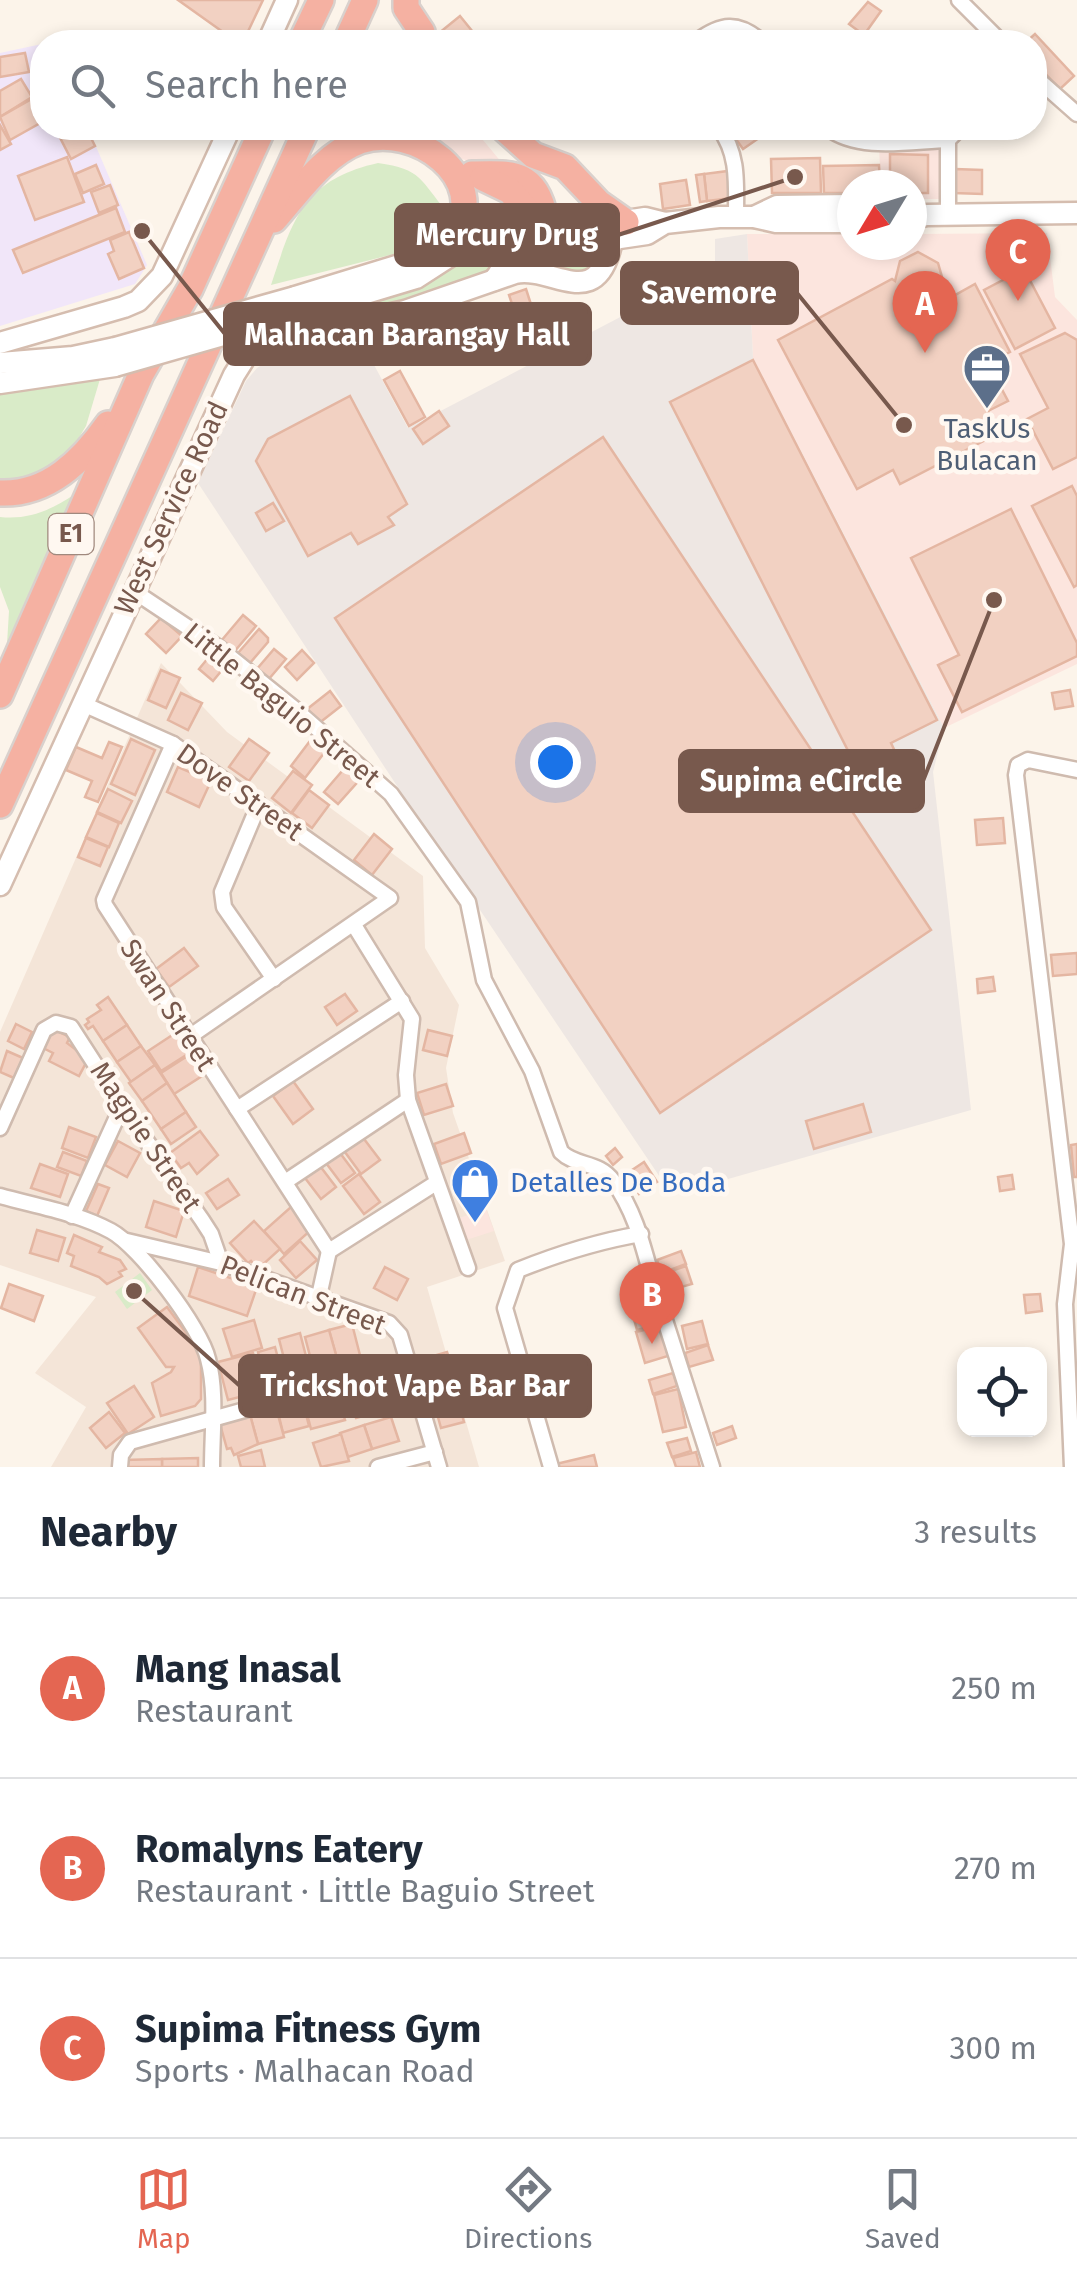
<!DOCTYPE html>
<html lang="en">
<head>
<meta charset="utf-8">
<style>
  body { margin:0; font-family:"Fira Sans",sans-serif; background:#f6f6f7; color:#1f2937 }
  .controls { position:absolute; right:30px; bottom:30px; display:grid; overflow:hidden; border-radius:20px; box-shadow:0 5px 15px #0003 }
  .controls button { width:90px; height:90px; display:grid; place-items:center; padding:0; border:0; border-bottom:2px solid #e0e1e3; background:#fff; color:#1f2937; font:50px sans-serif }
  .compass { position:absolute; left:837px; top:170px; width:90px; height:90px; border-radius:50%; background:#fff; box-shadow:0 5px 15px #0003; rotate:232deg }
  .you { position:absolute; left:555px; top:762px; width:35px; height:35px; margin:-25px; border:8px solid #fff; border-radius:50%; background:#1a73e8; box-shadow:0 0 0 15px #1a73e833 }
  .badge { display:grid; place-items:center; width:65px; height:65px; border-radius:50%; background:#e46652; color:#fff; font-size:32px; font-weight:700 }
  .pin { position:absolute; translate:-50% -82px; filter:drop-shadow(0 2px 5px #0008) }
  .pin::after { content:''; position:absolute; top:52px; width:35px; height:30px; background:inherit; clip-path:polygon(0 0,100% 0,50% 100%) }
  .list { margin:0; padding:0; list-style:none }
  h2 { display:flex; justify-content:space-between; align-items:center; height:130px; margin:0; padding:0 40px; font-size:42px }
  h2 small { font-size:32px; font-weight:400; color:#747a83 }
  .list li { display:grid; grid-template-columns:65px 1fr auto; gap:30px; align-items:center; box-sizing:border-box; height:180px; padding:0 40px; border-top:2px solid #e0e1e3 }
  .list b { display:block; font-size:38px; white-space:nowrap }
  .list p { margin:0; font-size:32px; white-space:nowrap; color:#747a83 }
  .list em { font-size:32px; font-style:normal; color:#747a83 }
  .icon { flex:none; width:55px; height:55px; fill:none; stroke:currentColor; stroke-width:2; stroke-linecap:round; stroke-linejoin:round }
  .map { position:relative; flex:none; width:1077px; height:1467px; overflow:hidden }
  .search { position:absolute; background:#fff; box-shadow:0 5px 15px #0003; left:30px; right:30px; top:30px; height:110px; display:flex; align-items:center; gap:25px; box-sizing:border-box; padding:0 35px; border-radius:40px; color:#747a83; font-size:38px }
  .sheet { height:670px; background:#fff }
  nav { display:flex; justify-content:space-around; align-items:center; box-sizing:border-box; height:140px; border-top:2px solid #e0e1e3; background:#fff; font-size:28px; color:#747a83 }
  nav a { display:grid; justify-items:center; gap:5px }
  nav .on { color:#e46652 }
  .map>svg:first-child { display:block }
  .residential { fill:#f4e5d8 }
  .commercial { fill:#fce5de }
  .industrial { fill:#eee7e3 }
  .education { fill:#f1e6f9 }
  .green { fill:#d9ebc8 }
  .building { fill:#f2d1c2; stroke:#e4b6a2; stroke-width:2.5 }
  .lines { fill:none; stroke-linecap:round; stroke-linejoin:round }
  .street-casing { stroke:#cfbbaf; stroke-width:19 }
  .secondary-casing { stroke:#d5bdaf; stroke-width:25 }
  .highway-casing { stroke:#d9d1cd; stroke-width:30 }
  .street { stroke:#fff; stroke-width:14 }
  .secondary { stroke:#fff; stroke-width:20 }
  .highway { stroke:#f5b1a2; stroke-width:25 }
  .secondary-bridge-casing { stroke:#d5bdaf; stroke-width:25; stroke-linecap:butt }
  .secondary-bridge { stroke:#fff; stroke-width:20 }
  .labels { text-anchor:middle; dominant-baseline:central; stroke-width:9; stroke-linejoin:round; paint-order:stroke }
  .shield { fill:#fff8f1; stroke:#a0897e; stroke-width:2.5 }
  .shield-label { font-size:25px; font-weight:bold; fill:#78594d }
  .service-label { font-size:28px; fill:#4e5e75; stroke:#fff8f1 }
  .street-label { font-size:28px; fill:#78594d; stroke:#fff8f1 }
  .shop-label { font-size:28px; fill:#366cbe; stroke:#fff8f1; text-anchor:start }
  .leader { fill:none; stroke:#78594d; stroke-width:4 }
  .callout-dot { fill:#78594d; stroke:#fff8f1; stroke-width:4 }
  .callout { fill:#78594d; stroke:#78594d; stroke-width:4 }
  .callout-label { font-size:30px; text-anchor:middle; font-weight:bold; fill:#fff }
</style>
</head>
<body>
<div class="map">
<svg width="1077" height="1467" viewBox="0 0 1077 1467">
  <rect width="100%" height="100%" fill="#fcf4ea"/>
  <polygon class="residential" points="161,663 227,732 423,876 425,948 459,1005 446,1068 453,1113 505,1261 427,1287 479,1467 51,1467 86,1407 35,1373 96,1297 0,1265 0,1032"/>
  <g class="commercial">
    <polygon points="354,128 473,128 507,169 494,169 462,159 435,140 359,134"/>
    <polygon points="879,148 939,148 939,199 912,199 912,185 881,185"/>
    <polygon points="1047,233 1055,297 1077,320 1077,664 944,728 753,358 747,234 852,234 852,245 912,245 912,234"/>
    <polygon points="486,1209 494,1231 463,1241 456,1219"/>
  </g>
  <polygon class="industrial" points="747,234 753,358 944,728 933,772 971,1110 672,1195 420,821 198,483 246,381 257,368 279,354 359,337 408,428 693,279 715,277 715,239"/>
  <polygon class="education" points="42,44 42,128 88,128 147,265 135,284 0,326 0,53"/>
  <g class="green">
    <path d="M378,163C422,169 420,180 447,212L446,229L394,254L271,285C293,219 303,180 378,163Z"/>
    <polygon points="481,249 490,250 496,269 417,299 361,311 368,303 439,276"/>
    <polygon points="556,250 581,255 604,254 578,280 551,267"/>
    <polygon points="100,379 86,426 60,469 0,487 0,393"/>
    <path d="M75,494L7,644L9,611L0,587V517C29,520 51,510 75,494Z"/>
    <polygon points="140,1273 152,1290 127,1309 115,1292"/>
  </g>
  <g class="building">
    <polygon points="178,0 263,0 243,42 237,42"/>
    <polygon points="868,2 881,11 864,35 849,24"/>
    <polygon points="460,16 481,42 428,42"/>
    <polygon points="1035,34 1074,76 1060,89 1034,62 1034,42 1026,42"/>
    <polygon points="25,53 29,72 0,77 0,57"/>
    <polygon points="21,79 32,97 0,117 0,91"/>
    <polygon points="37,96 42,106 42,122 10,140 0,117"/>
    <polygon points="0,125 11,144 0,150"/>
    <polygon points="55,128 86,128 95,146 71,159"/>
    <polygon points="728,128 770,128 772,129 743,149"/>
    <polygon points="890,154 928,155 928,193 912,193 912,185 890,185"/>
    <polygon points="67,157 84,202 35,220 18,176"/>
    <polygon points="820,158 821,193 772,193 771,159"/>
    <polygon points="96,165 104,184 83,193 75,174"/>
    <polygon points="879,165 880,185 852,185 852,193 824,193 823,166"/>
    <polygon points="955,169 982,170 982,194 954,193"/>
    <polygon points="728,171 732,198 707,201 704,174"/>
    <polygon points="704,174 707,201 700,202 696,175"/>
    <polygon points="686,180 690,205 663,209 660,184"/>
    <polygon points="110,185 118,205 99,213 91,192"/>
    <polygon points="116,208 125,232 23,273 13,250"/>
    <polygon points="129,232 144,268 119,279 108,254 114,251 110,240"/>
    <polygon points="918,252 938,263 942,277 938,288 941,287 948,299 975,284 1010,352 988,363 1008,401 988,411 999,433 900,484 893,470 857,489 778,340 892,279 895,281 900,261"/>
    <polygon points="1024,269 1055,328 1015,349 984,290"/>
    <polygon points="526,289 536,320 519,325 509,295"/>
    <polygon points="1065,333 1077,340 1077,457 1053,469 1027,419 1048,408 1020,354"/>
    <polygon points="753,360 937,720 891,743 900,762 863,780 670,402"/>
    <polygon points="400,371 425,417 409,426 384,380"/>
    <polygon points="350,396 407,504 388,517 394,525 358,544 351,533 308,556 256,461 268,439"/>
    <polygon points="439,411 449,426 423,444 413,429"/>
    <polygon points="603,437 931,930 660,1113 335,618"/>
    <polygon points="1072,486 1077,496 1077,585 1074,587 1032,506"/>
    <polygon points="273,503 284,521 266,531 256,513"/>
    <polygon points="1011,509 1077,643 1077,656 962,712 938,665 959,655 911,558"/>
    <polygon points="243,615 256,626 234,652 221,641"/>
    <polygon points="161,618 182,636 166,653 146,634"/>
    <polygon points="259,629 268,638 268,642 250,663 238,653"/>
    <polygon points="274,649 286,659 268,680 256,670"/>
    <polygon points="302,650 314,663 297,680 285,667"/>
    <polygon points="213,652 227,664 213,681 199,669"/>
    <polygon points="161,670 180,678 166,708 148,700"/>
    <polygon points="1070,690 1073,706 1055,709 1052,693"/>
    <polygon points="330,691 341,706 318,724 306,710"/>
    <polygon points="181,693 202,703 188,730 168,720"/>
    <polygon points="316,733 331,744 305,778 291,766"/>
    <polygon points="131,739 155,750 135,795 111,784"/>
    <polygon points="249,739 269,753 249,781 229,767"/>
    <polygon points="109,742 122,747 98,802 85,797 92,781 66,770 76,747 102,758"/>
    <polygon points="349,763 363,776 338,804 324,792"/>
    <polygon points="178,767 211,781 199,807 167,792"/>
    <polygon points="293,771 312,785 291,813 272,798"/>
    <polygon points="108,789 132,801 121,823 97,812"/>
    <polygon points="309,790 329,805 312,828 292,813"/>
    <polygon points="97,813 119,823 109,847 86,837"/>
    <polygon points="1003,818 1005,843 977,845 975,820"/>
    <polygon points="374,834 392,849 372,875 354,860"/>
    <polygon points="86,838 108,847 100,866 78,857"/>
    <polygon points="184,948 198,966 169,987 156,969"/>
    <polygon points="1077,953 1077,974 1053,976 1051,955"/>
    <polygon points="993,977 995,991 978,993 977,979"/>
    <polygon points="345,994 357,1011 337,1025 325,1007"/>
    <polygon points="108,997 127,1025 103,1041 93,1026 88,1029 85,1025 89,1022 87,1019 101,1010 97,1005"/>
    <polygon points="16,1024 32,1032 24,1049 8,1041"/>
    <polygon points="127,1025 141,1046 117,1062 103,1041"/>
    <polygon points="53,1029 70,1037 67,1043 88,1059 79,1076 49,1061 53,1053 43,1048"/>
    <polygon points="428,1030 452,1036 447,1056 423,1050"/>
    <polygon points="177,1032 191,1052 161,1071 148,1051"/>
    <polygon points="141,1046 155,1065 131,1082 117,1062"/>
    <polygon points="7,1051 23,1058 14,1078 0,1072"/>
    <polygon points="189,1055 202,1076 174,1094 161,1073"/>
    <polygon points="155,1065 167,1083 142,1101 129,1083"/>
    <polygon points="293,1081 313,1109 293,1124 273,1096"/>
    <polygon points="167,1083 186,1112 161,1129 142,1101"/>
    <polygon points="446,1084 453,1106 424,1115 417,1093"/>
    <polygon points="863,1104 871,1132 814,1149 806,1121"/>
    <polygon points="186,1112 196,1127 171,1144 161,1129"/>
    <polygon points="69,1127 96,1137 88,1158 62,1148"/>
    <polygon points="200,1131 218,1155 197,1174 189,1163 181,1168 170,1153"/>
    <polygon points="464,1133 471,1153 441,1164 434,1144"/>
    <polygon points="361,1135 380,1160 361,1174 342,1148"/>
    <polygon points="118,1141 140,1153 127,1177 105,1165"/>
    <polygon points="1077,1144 1077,1177 1074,1177 1071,1145"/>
    <polygon points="615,1148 622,1157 613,1165 606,1156"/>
    <polygon points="63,1152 87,1161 81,1176 57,1167"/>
    <polygon points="340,1153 355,1173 341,1183 326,1163"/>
    <polygon points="644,1162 657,1182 639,1194 626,1174"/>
    <polygon points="40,1164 68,1174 60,1197 31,1188"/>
    <polygon points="320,1166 336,1187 321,1199 305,1178"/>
    <polygon points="359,1174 380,1202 364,1214 343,1186"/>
    <polygon points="1012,1175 1014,1189 1000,1191 998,1177"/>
    <polygon points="228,1179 239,1195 217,1209 206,1193"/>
    <polygon points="98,1184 109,1188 97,1216 86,1211"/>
    <polygon points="154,1201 184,1211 176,1237 146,1227"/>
    <polygon points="291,1207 311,1230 284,1254 264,1231"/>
    <polygon points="254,1221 280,1249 258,1269 251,1261 248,1263 230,1243"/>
    <polygon points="37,1230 65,1238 58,1261 30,1253"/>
    <polygon points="74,1235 102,1247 99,1252 120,1260 126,1269 119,1272 122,1276 107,1284 99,1277 71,1266 74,1256 67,1253"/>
    <polygon points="300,1241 317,1260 296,1278 280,1260"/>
    <polygon points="681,1251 686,1264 662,1273 657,1260"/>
    <polygon points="686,1266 692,1284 667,1291 662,1274"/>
    <polygon points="198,1267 257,1287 247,1316 189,1296"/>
    <polygon points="385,1267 408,1279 397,1300 374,1288"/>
    <polygon points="9,1284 43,1296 34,1321 1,1308"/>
    <polygon points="1040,1294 1042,1311 1026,1313 1024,1295"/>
    <polygon points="656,1306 660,1324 637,1330 632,1312"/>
    <polygon points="167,1307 201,1353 201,1399 195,1406 161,1416 152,1383 171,1372 174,1367 166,1367 138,1328"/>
    <polygon points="254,1320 262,1348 232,1357 223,1329"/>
    <polygon points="702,1321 708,1344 687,1349 682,1326"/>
    <polygon points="352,1324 362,1363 340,1369 329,1330"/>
    <polygon points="660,1326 668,1356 645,1363 636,1332"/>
    <polygon points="329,1330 340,1369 315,1375 305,1337"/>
    <polygon points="300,1333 309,1368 288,1374 279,1339"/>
    <polygon points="708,1345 713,1360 689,1367 685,1353"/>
    <polygon points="275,1347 283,1377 265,1381 258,1352"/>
    <polygon points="447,1352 454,1374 425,1382 419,1360"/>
    <polygon points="253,1353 263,1391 228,1400 218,1362"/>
    <polygon points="673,1373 677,1386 653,1394 649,1380"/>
    <polygon points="377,1382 385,1410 356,1418 354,1414 348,1416 344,1404 349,1402 346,1391"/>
    <polygon points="335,1385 345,1420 311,1429 302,1395"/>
    <polygon points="134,1386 154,1417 128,1434 107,1403"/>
    <polygon points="678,1389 686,1427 663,1432 654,1395"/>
    <polygon points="302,1398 309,1426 283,1433 276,1404"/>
    <polygon points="275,1404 284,1437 258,1444 249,1411"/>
    <polygon points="459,1404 464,1422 441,1428 436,1410"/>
    <polygon points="249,1411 258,1444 234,1455 231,1448 227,1449 220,1424"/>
    <polygon points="109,1412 125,1433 106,1448 90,1428"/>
    <polygon points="391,1417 399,1441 372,1449 364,1425"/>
    <polygon points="364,1425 372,1449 348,1457 340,1433"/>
    <polygon points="732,1426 736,1438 717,1445 713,1433"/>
    <polygon points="341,1434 349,1461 321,1467 313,1443"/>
    <polygon points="687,1438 691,1451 672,1457 667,1443"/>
    <polygon points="261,1450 265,1467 241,1467 238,1456"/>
    <polygon points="696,1452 700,1467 676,1467 673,1458"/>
    <polygon points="594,1455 597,1467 556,1467 556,1464"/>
    <polygon points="198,1458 198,1467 162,1467 162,1459"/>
    <polygon points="162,1459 162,1467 124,1467 124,1460"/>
  </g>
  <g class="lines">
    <g class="street-casing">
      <g id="street">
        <polyline points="959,0 1001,42"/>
        <path d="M696,42C721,23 738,21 762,42"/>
        <polyline points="1034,76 1077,114"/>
        <path d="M719,128C739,154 736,184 736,216"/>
        <path d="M828,128C859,152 911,141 948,140"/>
        <polyline points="948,215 948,140 960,128"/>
        <path d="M132,590L219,648L296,710L391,794L468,902L484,980L532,1071L561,1152C576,1167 599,1161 613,1181C637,1214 644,1251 655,1289C674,1348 693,1408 712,1467"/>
        <polyline points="81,703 173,744 390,898 189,1037"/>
        <polyline points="173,744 104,900 105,905 329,1251"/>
        <polyline points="259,804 222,892 224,907 274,979"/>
        <polyline points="354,925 412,1019 406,1075 408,1100 468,1268"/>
        <polyline points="237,1109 402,1001"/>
        <polyline points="0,1128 44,1030 56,1023 71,1027 122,1106 202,1220 211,1234 221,1263"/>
        <polyline points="285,1182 408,1100"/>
        <path d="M0,1196C36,1206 78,1213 111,1231C139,1246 201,1328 208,1359C217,1392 212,1432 212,1467"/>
        <polyline points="72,1216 122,1106"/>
        <polyline points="127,1241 221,1263 389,1323 400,1335 439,1467"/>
        <polyline points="329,1251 436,1183"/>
        <polyline points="319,1296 329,1251"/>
        <polyline points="120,1467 121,1455 130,1442 409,1364"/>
        <polyline points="378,1467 435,1452"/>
        <path d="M551,1467L505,1308L518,1270C558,1254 599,1241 641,1234"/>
        <polyline points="1072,1467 1065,1304 1072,1244 1016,775 1018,765 1028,760 1077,770"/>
      </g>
    </g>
    <g class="secondary-casing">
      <g id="secondary">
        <polyline points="268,42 287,0"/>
        <polyline points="754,217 777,206 852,205"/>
        <polyline points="912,218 927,215 1077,213"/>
        <path d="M483,236C504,246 510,262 494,280"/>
        <polyline points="295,297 416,260 469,224 488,216 530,214 593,226 645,218 665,223"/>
        <polyline points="293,315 416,278 478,238 497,232 519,231 586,243 647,234 665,223 719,217 754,217 776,222 852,222"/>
        <polyline points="0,343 124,307 138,301 162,276 230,128"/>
        <polyline points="0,363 73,357 115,348"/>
        <polyline points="0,383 115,366"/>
        <path d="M0,885L234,375L246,356L265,342L405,311L515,273C554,265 598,315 612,240"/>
      </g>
    </g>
    <g class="highway-casing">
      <g id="highway">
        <polyline points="406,0 406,8 422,32"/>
        <polyline points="301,42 321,0"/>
        <polyline points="346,42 365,0"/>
        <polyline points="503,128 533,155 565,167 599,203 626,222"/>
        <path d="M472,174C513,173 536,171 545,218"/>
        <polyline points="483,178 510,191 530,214"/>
        <path d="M274,220C298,193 324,154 360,141C414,122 492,178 454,235"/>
        <path d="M0,493C48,495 82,461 108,424"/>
        <polyline points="0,695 141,374 190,289 263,128"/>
        <polyline points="0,805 307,128"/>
      </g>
    </g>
    <use href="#street" class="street"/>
    <use href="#secondary" class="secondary"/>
    <use href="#highway" class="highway"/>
    <g class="secondary-bridge-casing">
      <g id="secondary-bridge">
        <polyline points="115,348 295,297"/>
        <polyline points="115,366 293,315"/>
      </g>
    </g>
    <use href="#secondary-bridge" class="secondary-bridge"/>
  </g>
  <defs>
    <g id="office-pin" transform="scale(2.5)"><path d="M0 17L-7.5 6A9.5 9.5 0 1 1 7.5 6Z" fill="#5c6f8a" stroke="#fff8f1"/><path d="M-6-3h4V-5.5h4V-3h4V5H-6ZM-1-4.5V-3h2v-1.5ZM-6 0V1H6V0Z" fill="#fff"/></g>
    <g id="shop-pin" transform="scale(2.5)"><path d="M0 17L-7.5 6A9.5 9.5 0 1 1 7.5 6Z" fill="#3f7fe0" stroke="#fff8f1"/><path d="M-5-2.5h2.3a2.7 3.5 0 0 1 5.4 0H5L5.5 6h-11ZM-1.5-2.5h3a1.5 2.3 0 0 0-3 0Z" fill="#fff"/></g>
  </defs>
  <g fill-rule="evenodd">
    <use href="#office-pin" x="987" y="368"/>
    <use href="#shop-pin" x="475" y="1182"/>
  </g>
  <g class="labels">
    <rect class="shield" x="48.5" y="514" width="45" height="40" rx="8"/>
    <g class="shield-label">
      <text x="71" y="534">E1</text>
    </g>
    <g class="service-label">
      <text x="987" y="428">TaskUs<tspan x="987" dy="32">Bulacan</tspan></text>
    </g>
    <g class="street-label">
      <text transform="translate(171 508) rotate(-65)">West Service Road</text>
      <text transform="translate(282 705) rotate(39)">Little Baguio Street</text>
      <text transform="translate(240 792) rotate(35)">Dove Street</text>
      <text transform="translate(168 1005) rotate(57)">Swan Street</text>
      <text transform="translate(146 1137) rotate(56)">Magpie Street</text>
      <text transform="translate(303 1295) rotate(21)">Pelican Street</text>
    </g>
    <g class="shop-label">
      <text x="510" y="1182">Detalles De Boda</text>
    </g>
  </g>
  <path class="leader" d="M795 177L618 235M904 425L797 293M142 231L225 334M994 600L923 781M134 1291L240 1386"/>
  <g class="callout-dot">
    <circle cx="795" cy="177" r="10"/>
    <circle cx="904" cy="425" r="10"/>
    <circle cx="142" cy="231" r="10"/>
    <circle cx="994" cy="600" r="10"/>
    <circle cx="134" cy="1291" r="10"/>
  </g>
  <g class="callout">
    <rect x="396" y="205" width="222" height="60" rx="10"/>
    <rect x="622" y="263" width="175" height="60" rx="10"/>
    <rect x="225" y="304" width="365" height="60" rx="10"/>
    <rect x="680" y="751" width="243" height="60" rx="10"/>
    <rect x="240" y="1356" width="350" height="60" rx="10"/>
  </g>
  <g class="callout-label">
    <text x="507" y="245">Mercury Drug</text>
    <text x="709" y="303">Savemore</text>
    <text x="407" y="345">Malhacan Barangay Hall</text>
    <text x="801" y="791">Supima eCircle</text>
    <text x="415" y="1396">Trickshot Vape Bar Bar</text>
  </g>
</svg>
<div class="controls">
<button><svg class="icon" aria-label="locate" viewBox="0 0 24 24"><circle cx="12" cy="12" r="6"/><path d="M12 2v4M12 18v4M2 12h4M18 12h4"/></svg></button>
</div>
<svg class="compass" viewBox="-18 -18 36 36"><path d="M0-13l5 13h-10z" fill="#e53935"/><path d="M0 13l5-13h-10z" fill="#747a83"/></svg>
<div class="you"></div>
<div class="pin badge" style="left:925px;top:353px">A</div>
<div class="pin badge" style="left:652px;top:1344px">B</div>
<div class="pin badge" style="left:1018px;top:301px">C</div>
<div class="search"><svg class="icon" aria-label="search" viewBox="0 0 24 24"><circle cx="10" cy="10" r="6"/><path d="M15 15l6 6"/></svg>Search here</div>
</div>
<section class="sheet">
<h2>Nearby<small>3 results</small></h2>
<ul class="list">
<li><span class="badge">A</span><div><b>Mang Inasal</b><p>Restaurant</p></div><em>250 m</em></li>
<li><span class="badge">B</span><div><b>Romalyns Eatery</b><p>Restaurant · Little Baguio Street</p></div><em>270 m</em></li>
<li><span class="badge">C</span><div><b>Supima Fitness Gym</b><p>Sports · Malhacan Road</p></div><em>300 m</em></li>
</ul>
</section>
<nav>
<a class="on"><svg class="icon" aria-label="map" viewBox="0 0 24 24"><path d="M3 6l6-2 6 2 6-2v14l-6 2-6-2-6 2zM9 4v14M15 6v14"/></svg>Map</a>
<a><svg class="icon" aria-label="directions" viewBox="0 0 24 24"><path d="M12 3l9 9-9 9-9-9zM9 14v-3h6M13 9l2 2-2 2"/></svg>Directions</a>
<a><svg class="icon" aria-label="saved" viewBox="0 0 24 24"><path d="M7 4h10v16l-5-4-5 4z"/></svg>Saved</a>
</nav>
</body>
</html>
